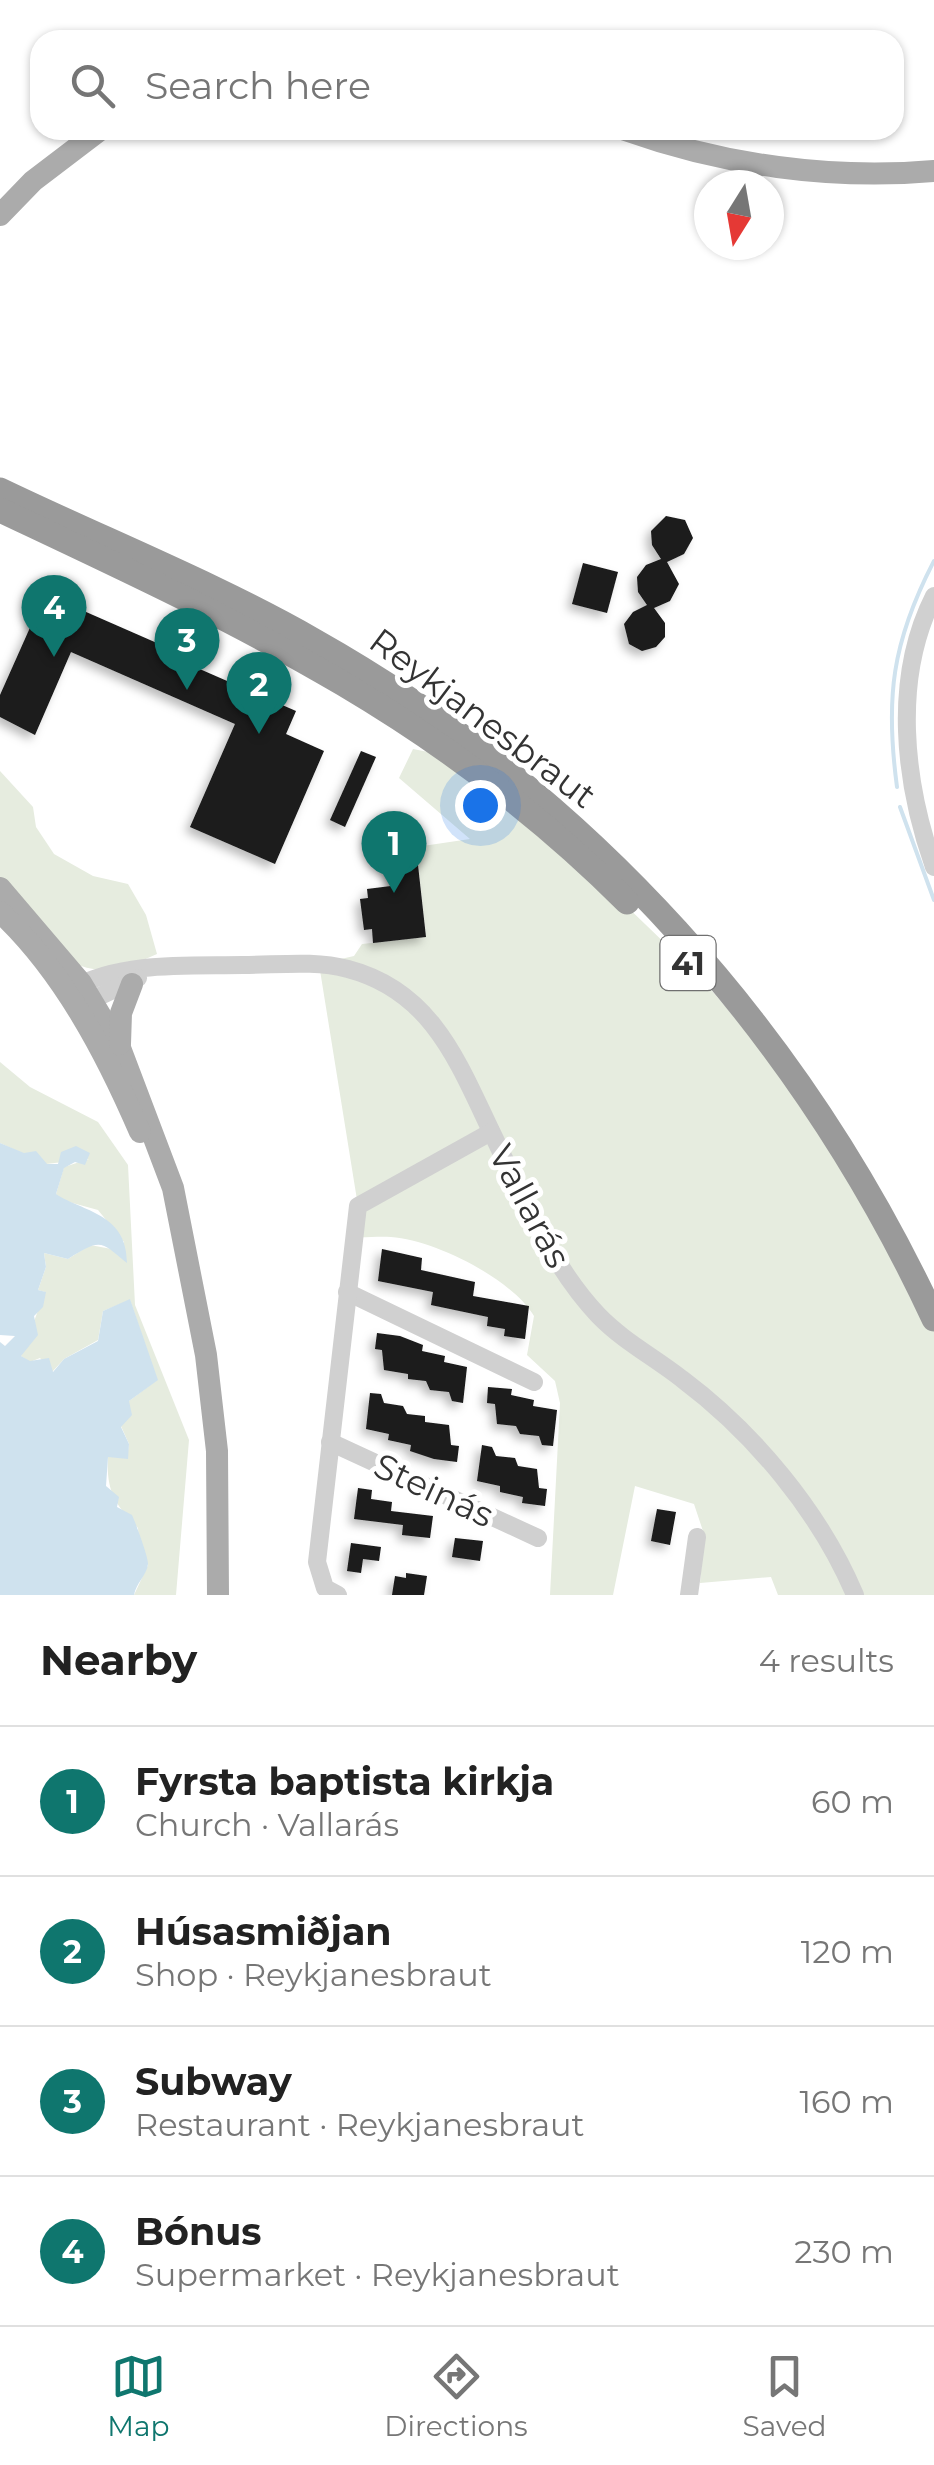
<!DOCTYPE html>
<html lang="en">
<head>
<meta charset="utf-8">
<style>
  body { margin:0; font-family:Montserrat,sans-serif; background:#f2f2f2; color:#222 }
  .compass { position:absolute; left:694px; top:170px; width:90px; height:90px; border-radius:50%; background:#fff; box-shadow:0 2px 8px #0004; rotate:191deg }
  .you { position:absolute; left:480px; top:805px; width:35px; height:35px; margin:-25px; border:8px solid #fff; border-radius:50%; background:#1a73e8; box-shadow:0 0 0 15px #1a73e833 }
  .badge { display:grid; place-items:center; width:65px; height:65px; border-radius:50%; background:#0f766e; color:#fff; font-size:32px; font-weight:700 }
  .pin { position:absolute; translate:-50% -82px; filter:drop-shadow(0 2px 5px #0008) }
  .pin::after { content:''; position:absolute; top:52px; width:35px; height:30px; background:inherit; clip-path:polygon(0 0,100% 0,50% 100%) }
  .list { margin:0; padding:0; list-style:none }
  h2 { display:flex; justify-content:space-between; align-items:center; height:130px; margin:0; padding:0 40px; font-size:42px }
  h2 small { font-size:32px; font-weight:400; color:#767676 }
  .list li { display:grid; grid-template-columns:65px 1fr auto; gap:30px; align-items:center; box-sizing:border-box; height:150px; padding:0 40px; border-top:2px solid #e0e0e0 }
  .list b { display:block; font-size:38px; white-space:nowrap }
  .list p { margin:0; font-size:32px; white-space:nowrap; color:#767676 }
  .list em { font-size:32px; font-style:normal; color:#767676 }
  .icon { flex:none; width:55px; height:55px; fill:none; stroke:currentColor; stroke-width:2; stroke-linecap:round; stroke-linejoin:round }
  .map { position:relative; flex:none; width:934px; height:1595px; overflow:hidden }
  .search { position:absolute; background:#fff; box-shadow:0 2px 8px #0004; left:30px; right:30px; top:30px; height:110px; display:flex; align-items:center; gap:25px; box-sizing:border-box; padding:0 35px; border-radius:30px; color:#767676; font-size:38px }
  .sheet { height:730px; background:#fff }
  nav { display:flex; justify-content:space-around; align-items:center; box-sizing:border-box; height:140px; border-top:2px solid #e0e0e0; background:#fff; font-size:28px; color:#767676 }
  nav a { display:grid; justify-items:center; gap:5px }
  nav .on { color:#0f766e }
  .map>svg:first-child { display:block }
  .green { fill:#e6ecdf }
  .water { fill:#cfe2ee }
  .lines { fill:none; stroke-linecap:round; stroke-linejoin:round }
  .stream { stroke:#cfe2ee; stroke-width:4 }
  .building { fill:#1a1a1a; filter:url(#shadow) }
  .minor { stroke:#d0d0d0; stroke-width:18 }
  .major { stroke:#ababab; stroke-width:22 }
  .highway { stroke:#9a9a9a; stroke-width:25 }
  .labels { text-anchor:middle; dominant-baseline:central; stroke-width:10; stroke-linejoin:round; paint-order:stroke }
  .shield { fill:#fff; stroke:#707070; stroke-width:2.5 }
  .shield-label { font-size:32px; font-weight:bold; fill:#333 }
  .street-label { font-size:35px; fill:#333; stroke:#fff }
</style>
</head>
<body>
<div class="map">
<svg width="934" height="1595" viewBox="0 0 934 1595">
  <defs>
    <filter id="shadow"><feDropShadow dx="-5" dy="5" stdDeviation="5" flood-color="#0004"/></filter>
  </defs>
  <rect width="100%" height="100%" fill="#fff"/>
  <g class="green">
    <path d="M413,749L459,758L534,817L701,978L826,1125L934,1329V1595H778L771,1577L700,1583L704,1534L694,1504L635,1486L613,1595H550L560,1403L555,1381L527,1355L534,1316C512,1279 435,1240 391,1237C378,1236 365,1238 351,1237L358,1206L319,964L354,956L362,944L426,937L416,847L470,839L399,778Z"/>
    <path d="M0,771L33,807L36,827L54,854L93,876L128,884L146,915L157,954C128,967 100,978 71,961L0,884Z"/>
    <path d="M0,1062L30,1087L98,1122L128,1165L135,1305L189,1440L176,1595H134L148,1565L139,1543L138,1528C114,1504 106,1490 108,1456L127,1458L129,1444L121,1426L129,1401L157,1380L130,1300L103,1311L98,1340L64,1359L52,1372L40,1358L30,1362L21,1356L45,1292L38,1290L46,1267L44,1253L68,1259L90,1245L117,1250L124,1242L98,1210L58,1199L56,1194L64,1167L89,1159L46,1164L0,1143Z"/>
  </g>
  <path class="water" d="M0,1143L24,1153L36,1151L47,1164H58L61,1152L76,1146L90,1153L85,1165L75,1162L64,1168L56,1194C83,1212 127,1213 127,1263C101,1242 102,1237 68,1259L44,1253L46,1267L38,1290L46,1292L43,1307L34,1316L38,1335L21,1356L30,1361L49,1358L53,1372L64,1359L98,1341L103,1311L130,1299L158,1380L129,1401L132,1415L121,1427L129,1444L128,1459L108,1457L106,1486L119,1497L117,1507L132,1515C135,1521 149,1559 148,1564C147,1575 136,1583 134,1595H0V1342L5,1346L15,1336L0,1335Z"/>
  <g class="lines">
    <g class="stream">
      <path d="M897,787C885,698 892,642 934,561"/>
      <polyline points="900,807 934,900"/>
    </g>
  </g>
  <g class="building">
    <polygon points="666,516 685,520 693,538 684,554 667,562 679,584 670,601 654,608 665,623 665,637 656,647 642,651 629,644 624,624 633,612 647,605 638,592 637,577 646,565 661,559 652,545 651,531"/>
    <polygon points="583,563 618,572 607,613 572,604"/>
    <polygon points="45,594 182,654 179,660 296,711 286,734 324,751 275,864 190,827 235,724 71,652 35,735 0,717 0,695"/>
    <polygon points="361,751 376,757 345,827 330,820"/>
    <polygon points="416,847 426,937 373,943 372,929 364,930 360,899 368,898 367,889 391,886 387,850"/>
    <polygon points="382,1249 422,1258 421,1270 475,1282 473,1296 529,1306 525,1339 504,1336 505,1329 487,1326 488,1317 431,1305 433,1292 378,1281"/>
    <polygon points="377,1333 400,1336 423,1345 422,1351 445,1356 444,1362 467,1367 463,1403 452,1401 449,1392 430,1390 426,1381 408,1379 408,1374 384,1370 382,1350 375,1349"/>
    <polygon points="488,1387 512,1389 511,1395 534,1400 533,1406 557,1410 553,1446 542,1445 539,1436 520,1434 516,1426 497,1424 495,1404 487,1403"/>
    <polygon points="370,1393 381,1394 384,1403 403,1406 407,1414 425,1416 425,1422 449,1425 451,1445 459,1446 457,1462 434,1459 410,1451 411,1445 388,1440 389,1434 366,1429"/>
    <polygon points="482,1445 492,1447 496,1456 515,1458 518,1466 537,1469 539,1488 547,1489 545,1506 522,1503 523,1497 500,1492 500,1486 477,1481"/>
    <polygon points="358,1488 372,1490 371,1499 392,1502 391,1511 433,1516 430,1538 402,1535 403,1525 354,1519"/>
    <polygon points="657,1509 676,1512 670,1545 651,1541"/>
    <polygon points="455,1538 483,1541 480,1561 452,1557"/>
    <polygon points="351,1543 381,1547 379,1561 363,1559 361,1573 347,1571"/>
    <polygon points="406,1573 427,1576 424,1595 392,1595 395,1576 406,1578"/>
  </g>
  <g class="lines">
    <g class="minor">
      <path d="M934,596C892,679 904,782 934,867"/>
      <path d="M73,988C124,961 188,966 243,965C278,965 314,960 348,969C432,991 458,1062 492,1133C522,1195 550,1264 598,1315C623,1341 654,1357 682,1379C754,1433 820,1512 855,1595"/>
      <polyline points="81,1005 138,978"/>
      <polyline points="347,1292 534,1382"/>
      <polyline points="330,1442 538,1538"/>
      <polyline points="338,1595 325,1588 317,1562 358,1206 491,1132"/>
      <polyline points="689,1595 697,1537"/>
    </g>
    <g class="major">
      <path d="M625,130C723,165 831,180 934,171"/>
      <polyline points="0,215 33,181 100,130"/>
      <polyline points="0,888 81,983 120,1048 173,1188 206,1355 217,1451 218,1595"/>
      <path d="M0,912C63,971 106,1053 140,1132"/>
      <polyline points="120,1044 121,1013 132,984"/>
    </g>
    <g class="highway">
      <path d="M0,490C104,540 213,583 313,640C587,794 802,1035 934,1319"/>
      <path d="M0,510C235,621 439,713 627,902"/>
    </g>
  </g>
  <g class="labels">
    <rect class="shield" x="660.5" y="936" width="55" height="54" rx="8"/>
    <g class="shield-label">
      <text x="688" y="963">41</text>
    </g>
    <g class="street-label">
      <text transform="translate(483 718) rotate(37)">Reykjanesbraut</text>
      <text transform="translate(530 1206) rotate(62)">Vallarás</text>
      <text transform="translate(434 1490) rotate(25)">Steinás</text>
    </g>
  </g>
</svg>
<svg class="compass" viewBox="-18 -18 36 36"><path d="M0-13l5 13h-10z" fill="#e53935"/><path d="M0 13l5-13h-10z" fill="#767676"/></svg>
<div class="you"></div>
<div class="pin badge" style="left:394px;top:893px">1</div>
<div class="pin badge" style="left:259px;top:734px">2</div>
<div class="pin badge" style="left:187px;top:690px">3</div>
<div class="pin badge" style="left:54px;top:657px">4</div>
<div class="search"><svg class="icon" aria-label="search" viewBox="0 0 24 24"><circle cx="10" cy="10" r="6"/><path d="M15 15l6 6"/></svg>Search here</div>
</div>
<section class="sheet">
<h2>Nearby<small>4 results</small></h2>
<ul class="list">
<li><span class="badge">1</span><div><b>Fyrsta baptista kirkja</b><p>Church · Vallarás</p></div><em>60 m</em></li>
<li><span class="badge">2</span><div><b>Húsasmiðjan</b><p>Shop · Reykjanesbraut</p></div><em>120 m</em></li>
<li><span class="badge">3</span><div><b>Subway</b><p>Restaurant · Reykjanesbraut</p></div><em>160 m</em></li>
<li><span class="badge">4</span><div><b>Bónus</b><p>Supermarket · Reykjanesbraut</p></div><em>230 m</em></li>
</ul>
</section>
<nav>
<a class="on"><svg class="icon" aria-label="map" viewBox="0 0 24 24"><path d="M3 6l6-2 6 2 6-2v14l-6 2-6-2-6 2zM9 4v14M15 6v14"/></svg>Map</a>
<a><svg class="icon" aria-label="directions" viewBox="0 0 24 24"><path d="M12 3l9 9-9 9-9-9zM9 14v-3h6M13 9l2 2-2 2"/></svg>Directions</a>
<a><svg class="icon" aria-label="saved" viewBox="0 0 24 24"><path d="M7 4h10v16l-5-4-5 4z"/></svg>Saved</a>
</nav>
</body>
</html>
